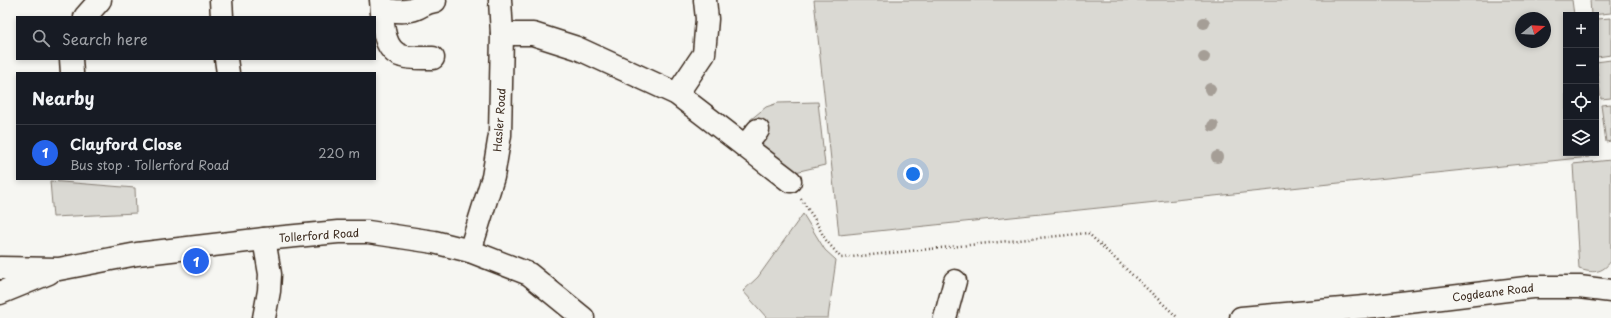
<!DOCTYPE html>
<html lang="en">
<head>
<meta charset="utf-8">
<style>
  body { margin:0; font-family:"Playpen Sans",sans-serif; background:#20242c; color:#f1f3f6 }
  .controls { position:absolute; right:12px; top:12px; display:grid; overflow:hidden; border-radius:0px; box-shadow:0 2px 6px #0003 }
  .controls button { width:36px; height:36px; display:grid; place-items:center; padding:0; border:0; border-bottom:1px solid #363941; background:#171b24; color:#f1f3f6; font:20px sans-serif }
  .compass { position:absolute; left:1515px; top:12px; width:36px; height:36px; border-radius:50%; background:#171b24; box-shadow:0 2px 6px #0003; rotate:72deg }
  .you { position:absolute; left:913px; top:174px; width:14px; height:14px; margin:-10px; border:3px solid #fff; border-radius:50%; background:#1a73e8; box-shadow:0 0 0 6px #1a73e833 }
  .badge { display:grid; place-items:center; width:26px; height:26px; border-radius:50%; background:#2563eb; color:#fff; font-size:13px; font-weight:700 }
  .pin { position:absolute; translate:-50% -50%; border:2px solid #fff; box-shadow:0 1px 4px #0006 }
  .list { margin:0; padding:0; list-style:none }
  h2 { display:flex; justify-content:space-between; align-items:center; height:52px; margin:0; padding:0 16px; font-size:17px }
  h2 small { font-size:13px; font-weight:400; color:#9ea1a6 }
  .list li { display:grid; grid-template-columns:26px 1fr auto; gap:12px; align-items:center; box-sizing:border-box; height:56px; padding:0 16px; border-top:1px solid #363941 }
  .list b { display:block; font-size:15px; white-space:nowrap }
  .list p { margin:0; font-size:13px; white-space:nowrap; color:#9ea1a6 }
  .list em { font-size:13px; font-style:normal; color:#9ea1a6 }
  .icon { flex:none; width:22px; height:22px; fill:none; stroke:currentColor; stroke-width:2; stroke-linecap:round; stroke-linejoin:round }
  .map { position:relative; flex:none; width:1611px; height:318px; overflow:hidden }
  .search { position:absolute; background:#171b24; box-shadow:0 2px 6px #0003; left:16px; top:16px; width:360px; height:44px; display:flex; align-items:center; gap:10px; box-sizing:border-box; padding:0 14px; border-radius:0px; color:#9ea1a6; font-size:15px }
  .panel { position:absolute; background:#171b24; box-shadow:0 2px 6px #0003; left:16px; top:72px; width:360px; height:108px; border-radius:0px }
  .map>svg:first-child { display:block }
  .green { fill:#dad9d3; stroke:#8a8278; fill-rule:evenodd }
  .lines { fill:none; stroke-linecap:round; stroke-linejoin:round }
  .minor-casing { stroke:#3b2a1e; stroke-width:25 }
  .path { stroke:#3b2a1e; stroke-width:2.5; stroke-dasharray:1 3; stroke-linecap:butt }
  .minor { stroke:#f6f6f2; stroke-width:22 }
  .tree { fill:#a59e96 }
  .labels { text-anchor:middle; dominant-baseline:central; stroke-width:4; stroke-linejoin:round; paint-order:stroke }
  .street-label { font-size:11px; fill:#3b2a1e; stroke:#f6f6f2 }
</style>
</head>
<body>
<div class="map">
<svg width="1611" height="318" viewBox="0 0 1611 318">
  <rect width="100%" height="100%" fill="#f6f6f2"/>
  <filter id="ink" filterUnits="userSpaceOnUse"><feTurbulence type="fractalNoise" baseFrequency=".025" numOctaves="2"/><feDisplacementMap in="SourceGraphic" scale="8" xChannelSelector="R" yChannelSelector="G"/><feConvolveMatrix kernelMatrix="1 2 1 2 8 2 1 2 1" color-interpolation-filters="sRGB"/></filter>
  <g filter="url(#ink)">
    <g class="green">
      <path d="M814,0H1572L1574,15H1566V153H1589V157L839,235ZM1521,18H1545V42H1521Z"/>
      <polygon points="1590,0 1611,0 1611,13 1591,15"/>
      <polygon points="1611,18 1611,55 1597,57 1596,19"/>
      <polygon points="1611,60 1611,98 1601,99 1596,62"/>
      <polygon points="818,102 825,165 791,173 761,149 766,130 750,120 766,107 778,103"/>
      <polygon points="1611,104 1611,141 1606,142 1601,105"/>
      <path d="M1611,160V261C1602,274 1592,273 1579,269L1573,164Z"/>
      <polygon points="50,181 135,188 136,213 53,217"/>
      <polygon points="803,214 825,250 836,260 828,318 767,318 743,291 758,277"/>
    </g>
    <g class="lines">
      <g class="minor-casing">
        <g id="minor">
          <polyline points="221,0 222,17"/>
          <path d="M381,0C383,18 381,50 402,56C411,59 423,58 433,58"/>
          <path d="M382,10C391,10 402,13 411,10C421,8 424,2 435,1"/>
          <polyline points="85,17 100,0"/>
          <polyline points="502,34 533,34 577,48 677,94 790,181"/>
          <polyline points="71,59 72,73"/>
          <polyline points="226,59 228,73"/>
          <polyline points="677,94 704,54 707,19 705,0"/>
          <polyline points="745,146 758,130"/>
          <polyline points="264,239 270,274 269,291 264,318"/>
          <polyline points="470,251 493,177 500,135 502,34 500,0"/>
          <polyline points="0,268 59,269 137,254 264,239 338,232 368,232 434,242 470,251 529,274 583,318"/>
          <polyline points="0,293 49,273"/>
          <polyline points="945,318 955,281"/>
          <polyline points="1241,318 1376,306 1533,287 1579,287 1611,291"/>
        </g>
      </g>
      <polyline class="path" points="801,199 814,218 825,239 841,258 1088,233 1178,318"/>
      <use href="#minor" class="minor"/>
    </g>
    <g class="tree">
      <circle cx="1204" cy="23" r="6"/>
      <circle cx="1204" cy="57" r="6"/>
      <circle cx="1210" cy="89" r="6"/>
      <circle cx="1213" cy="126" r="6"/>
      <circle cx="1217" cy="157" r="6"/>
    </g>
  </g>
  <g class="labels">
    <g class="street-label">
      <text transform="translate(499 120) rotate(-86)">Hasler Road</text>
      <text transform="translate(319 235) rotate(-4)">Tollerford Road</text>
      <text transform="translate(1493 292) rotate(-7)">Cogdeane Road</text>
    </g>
  </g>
</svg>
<div class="controls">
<button>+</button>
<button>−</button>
<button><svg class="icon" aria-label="locate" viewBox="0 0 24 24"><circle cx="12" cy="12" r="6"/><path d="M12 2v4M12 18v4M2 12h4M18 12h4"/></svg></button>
<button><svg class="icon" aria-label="layers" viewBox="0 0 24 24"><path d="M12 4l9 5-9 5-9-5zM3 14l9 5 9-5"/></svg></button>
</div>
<svg class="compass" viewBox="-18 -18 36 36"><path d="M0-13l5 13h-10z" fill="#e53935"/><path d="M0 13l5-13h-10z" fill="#9ea1a6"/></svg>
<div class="you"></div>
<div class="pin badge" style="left:196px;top:261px">1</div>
<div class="search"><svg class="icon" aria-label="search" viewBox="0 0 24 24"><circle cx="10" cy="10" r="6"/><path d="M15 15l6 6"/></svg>Search here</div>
<section class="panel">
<h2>Nearby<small></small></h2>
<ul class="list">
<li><span class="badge">1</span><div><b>Clayford Close</b><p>Bus stop · Tollerford Road</p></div><em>220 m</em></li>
</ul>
</section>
</div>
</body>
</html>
